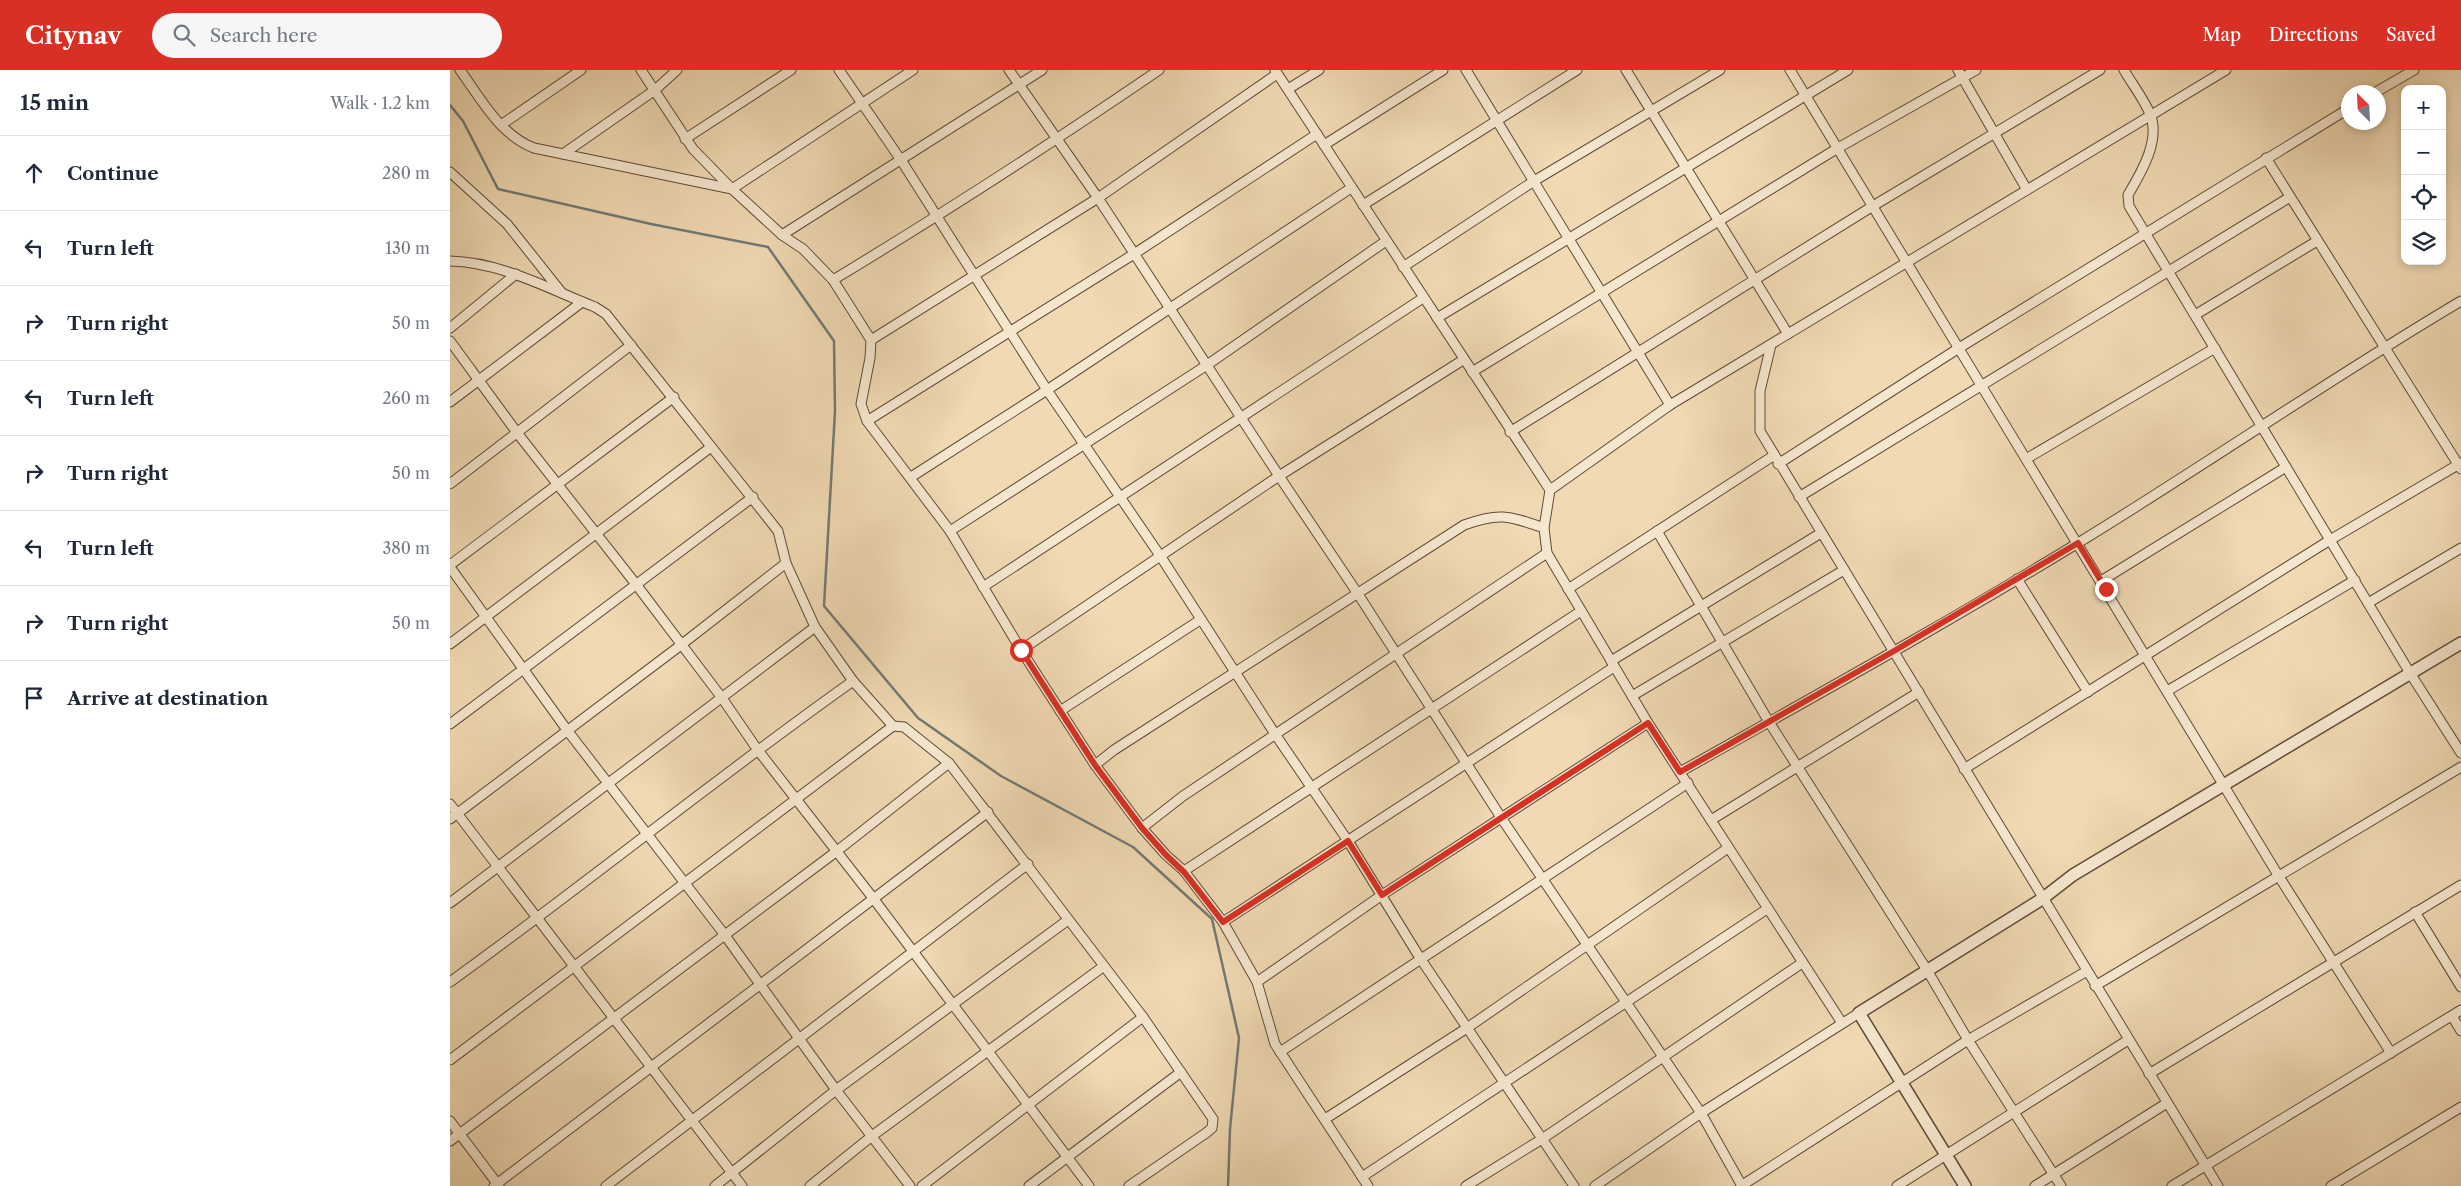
<!DOCTYPE html>
<html lang="en">
<head>
<meta charset="utf-8">
<style>
  body { margin:0; font-family:"Libre Caslon Text",serif; background:#f6f6f7; color:#1f2937 }
  .controls { position:absolute; right:15px; top:15px; display:grid; overflow:hidden; border-radius:10px; box-shadow:0 2px 8px #0003 }
  .controls button { width:45px; height:45px; display:grid; place-items:center; padding:0; border:0; border-bottom:1px solid #e0e1e3; background:#fff; color:#1f2937; font:25px sans-serif }
  .compass { position:absolute; left:1891px; top:15px; width:45px; height:45px; border-radius:50%; background:#fff; box-shadow:0 2px 8px #0003; rotate:336deg }
  .stop { position:absolute; width:15px; height:15px; margin:-11px; border:4px solid #d93025; border-radius:50%; background:#fff }
  .stop.end { background:#d93025; border-color:#fff; box-shadow:0 1px 5px #0008 }
  .list { margin:0; padding:0; list-style:none }
  h2 { display:flex; justify-content:space-between; align-items:center; height:65px; margin:0; padding:0 20px; font-size:21px }
  h2 small { font-size:16px; font-weight:400; color:#747a83 }
  .list li { display:grid; grid-template-columns:32px 1fr auto; gap:15px; align-items:center; box-sizing:border-box; height:75px; padding:0 20px; border-top:1px solid #e0e1e3 }
  .list b { display:block; font-size:19px; white-space:nowrap }
  .list em { font-size:16px; font-style:normal; color:#747a83 }
  .icon { flex:none; width:28px; height:28px; fill:none; stroke:currentColor; stroke-width:2; stroke-linecap:round; stroke-linejoin:round }
  .map { position:relative; flex:none; width:2011px; height:1116px; overflow:hidden }
  header { display:flex; align-items:center; gap:30px; box-sizing:border-box; height:70px; padding:0 25px; background:#d93025; color:#fff }
  header strong { font-size:24px }
  nav { display:flex; gap:28px; margin-inline-start:auto; font-size:18px }
  .search { width:350px; height:45px; background:#f6f6f7; display:flex; align-items:center; gap:12px; box-sizing:border-box; padding:0 18px; border-radius:28px; color:#747a83; font-size:19px }
  main { display:flex }
  aside { flex:1; background:#fff }
  .map>svg:first-child { display:block }
  .lines { fill:none; stroke-linecap:round; stroke-linejoin:round }
  .stream { stroke:#737975; stroke-width:2.5 }
  .minor-casing { stroke:#5e4b39; stroke-width:11 }
  .tertiary-casing { stroke:#5e4b39; stroke-width:14 }
  .minor { stroke:#f5e6ce; stroke-width:9 }
  .tertiary { stroke:#f5e6ce; stroke-width:11 }
  .route { stroke:#d93025; stroke-width:6 }
</style>
</head>
<body>
<header>
<strong>Citynav</strong>
<div class="search"><svg class="icon" aria-label="search" viewBox="0 0 24 24"><circle cx="10" cy="10" r="6"/><path d="M15 15l6 6"/></svg>Search here</div>
<nav><a>Map</a><a>Directions</a><a>Saved</a></nav>
</header>
<main>
<aside>
<h2>15 min<small>Walk · 1.2 km</small></h2>
<ul class="list">
<li><svg class="icon" aria-label="ahead" viewBox="0 0 24 24"><path d="M12 20V5M6 11l6-6 6 6"/></svg><div><b>Continue</b></div><em>280 m</em></li>
<li><svg class="icon" aria-label="left" viewBox="0 0 24 24"><path d="M17 20v-9H6M10 6l-5 5 5 5"/></svg><div><b>Turn left</b></div><em>130 m</em></li>
<li><svg class="icon" aria-label="right" viewBox="0 0 24 24"><path d="M7 20v-9h11M14 6l5 5-5 5"/></svg><div><b>Turn right</b></div><em>50 m</em></li>
<li><svg class="icon" aria-label="left" viewBox="0 0 24 24"><path d="M17 20v-9H6M10 6l-5 5 5 5"/></svg><div><b>Turn left</b></div><em>260 m</em></li>
<li><svg class="icon" aria-label="right" viewBox="0 0 24 24"><path d="M7 20v-9h11M14 6l5 5-5 5"/></svg><div><b>Turn right</b></div><em>50 m</em></li>
<li><svg class="icon" aria-label="left" viewBox="0 0 24 24"><path d="M17 20v-9H6M10 6l-5 5 5 5"/></svg><div><b>Turn left</b></div><em>380 m</em></li>
<li><svg class="icon" aria-label="right" viewBox="0 0 24 24"><path d="M7 20v-9h11M14 6l5 5-5 5"/></svg><div><b>Turn right</b></div><em>50 m</em></li>
<li><svg class="icon" aria-label="arrive" viewBox="0 0 24 24"><path d="M6 21V4h12l-3 4 3 4H6"/></svg><div><b>Arrive at destination</b></div></li>
</ul>
</aside>
<div class="map">
<svg width="2011" height="1116" viewBox="0 0 2011 1116">
  <rect width="100%" height="100%" fill="#f0d9b3"/>
  <filter id="stains"><feTurbulence type="fractalNoise" baseFrequency=".004" numOctaves="4"/><feColorMatrix values="0 0 0 0 .2 0 0 0 0 .09 0 0 0 0 .02 0 0 0 .5 -.17"/></filter>
  <radialGradient id="worn" r=".72"><stop offset=".6" stop-color="#630" stop-opacity="0"/><stop offset="1" stop-color="#630" stop-opacity=".3"/></radialGradient>
  <g class="lines">
    <polyline class="stream" points="0,35 13,51 48,119 201,154 318,177 384,271 385,341 374,536 468,648 551,706 683,777 762,849 789,968 780,1059 778,1116"/>
    <g class="minor-casing">
      <g id="minor">
        <path d="M10,0C31,29 50,65 84,78L282,119L463,0"/>
        <polyline points="191,0 243,79 282,119 332,165 353,179 383,210 421,270 420,288 411,334 417,351 500,461 571,580 645,695 692,758 716,785 734,801 773,852 807,912 825,974 918,1116"/>
        <polyline points="389,0 451,90 597,320 711,487 825,664 898,771 970,888 1124,1116"/>
        <polyline points="559,0 648,128 829,406 908,524 1052,749 1251,1043 1292,1116"/>
        <polyline points="825,0 1100,420"/>
        <polyline points="1016,0 1220,335"/>
        <polyline points="1176,0 1338,264"/>
        <polyline points="1340,0 1828,805 1941,983"/>
        <polyline points="1508,0 1577,120"/>
        <path d="M1674,0C1682,14 1694,29 1700,44C1711,70 1691,103 1678,125L1679,136L1960,603L2011,683"/>
        <polyline points="838,19 869,0"/>
        <polyline points="1926,22 1964,0"/>
        <polyline points="51,55 131,0"/>
        <polyline points="235,69 341,0"/>
        <polyline points="874,75 993,0"/>
        <polyline points="113,84 205,20 227,0"/>
        <polyline points="1816,88 2011,399"/>
        <polyline points="0,102 57,154 112,223"/>
        <polyline points="913,135 1127,0"/>
        <polyline points="332,165 592,0"/>
        <path d="M0,191C51,192 99,219 145,237L156,244L328,461L336,493L365,557L403,611L443,656L454,657L499,693L693,947L763,1049L762,1058L756,1063L679,1116"/>
        <polyline points="953,197 1084,111 1270,0"/>
        <path d="M383,210C494,143 602,73 709,0"/>
        <polyline points="1745,245 1867,171"/>
        <polyline points="987,248 1398,0"/>
        <polyline points="0,258 66,204"/>
        <polyline points="421,270 648,128 827,4"/>
        <polyline points="0,271 68,364 185,513 272,628 307,679 423,828 639,1116"/>
        <polyline points="1321,275 1310,321 1310,361 1768,1116"/>
        <polyline points="1022,302 1388,78 1526,0"/>
        <polyline points="0,332 132,232"/>
        <polyline points="417,351 684,184 867,64"/>
        <polyline points="1060,362 1423,136 1650,0"/>
        <polyline points="1576,389 1765,278"/>
        <polyline points="1328,394 1509,278 1898,39"/>
        <polyline points="461,407 597,320 901,118"/>
        <polyline points="0,414 181,275"/>
        <polyline points="1349,427 1840,127"/>
        <polyline points="1094,458 1100,420 1220,335 1776,0"/>
        <polyline points="500,461 757,295 936,171"/>
        <polyline points="1207,461 1319,652 1477,900 1518,970 1611,1116"/>
        <polyline points="0,495 224,327"/>
        <polyline points="0,497 117,660 274,864 386,1020 460,1116"/>
        <polyline points="1567,509 1638,622"/>
        <polyline points="1651,511 1836,397"/>
        <polyline points="533,517 973,228"/>
        <polyline points="1118,519 1323,386"/>
        <polyline points="1918,533 2011,478"/>
        <polyline points="0,574 261,377"/>
        <polyline points="571,580 829,406 1013,290"/>
        <polyline points="1161,591 1371,463"/>
        <polyline points="1717,621 1905,510"/>
        <polyline points="1182,626 1394,500"/>
        <polyline points="610,641 750,550"/>
        <polyline points="0,654 303,427"/>
        <path d="M645,695L664,680L1014,455C1050,442 1059,446 1094,458L1097,483L1198,653L1392,953"/>
        <polyline points="1514,699 1880,470 2011,393"/>
        <path d="M1230,702C1363,627 1497,553 1628,473C1757,394 1881,308 2011,231"/>
        <polyline points="0,734 292,1116"/>
        <polyline points="0,749 231,575 336,493"/>
        <polyline points="1261,750 1469,622"/>
        <polyline points="692,758 733,726 1097,483"/>
        <polyline points="734,801 1131,541"/>
        <polyline points="0,833 365,557"/>
        <polyline points="1965,842 2011,917"/>
        <polyline points="773,852 1164,597"/>
        <path d="M0,912C136,814 266,708 403,611"/>
        <polyline points="807,912 932,825 1198,653"/>
        <polyline points="1645,916 2011,697"/>
        <polyline points="2002,946 2011,961"/>
        <polyline points="830,982 1238,713"/>
        <polyline points="0,990 443,656"/>
        <polyline points="1699,1004 2011,815"/>
        <polyline points="875,1049 1017,958 1278,778"/>
        <polyline points="0,1051 49,1116"/>
        <polyline points="0,1071 387,781 499,693"/>
        <polyline points="912,1107 1317,839"/>
        <polyline points="44,1116 538,742"/>
        <polyline points="156,1116 578,794"/>
        <polyline points="265,1116 386,1020 618,850"/>
        <polyline points="360,1116 422,1066 654,896"/>
        <polyline points="472,1116 693,947"/>
        <polyline points="579,1116 731,1002"/>
        <polyline points="1016,1116 1092,1069 1352,893"/>
        <polyline points="1145,1116 1251,1043 1409,943"/>
        <polyline points="1291,1116 1518,970 1637,901"/>
        <polyline points="1447,1116 1678,970"/>
        <polyline points="1585,1116 1717,1033"/>
        <polyline points="1722,1116 2011,940"/>
        <polyline points="1881,1116 2011,1037"/>
      </g>
    </g>
    <g class="tertiary-casing">
      <polyline id="tertiary" points="1515,1116 1409,943 1592,829 1623,805 2011,573"/>
    </g>
    <use href="#minor" class="minor"/>
    <use href="#tertiary" class="tertiary"/>
  </g>
  <g class="lines">
    <polyline class="route" points="571,580 645,695 692,758 716,785 734,802 773,852 898,771 932,825 1198,653 1230,702 1444,581 1628,473 1656,519"/>
  </g>
  <rect width="100%" height="100%" filter="url(#stains)"/>
  <rect width="100%" height="100%" fill="url(#worn)"/>
</svg>
<div class="controls">
<button>+</button>
<button>−</button>
<button><svg class="icon" aria-label="locate" viewBox="0 0 24 24"><circle cx="12" cy="12" r="6"/><path d="M12 2v4M12 18v4M2 12h4M18 12h4"/></svg></button>
<button><svg class="icon" aria-label="layers" viewBox="0 0 24 24"><path d="M12 4l9 5-9 5-9-5zM3 14l9 5 9-5"/></svg></button>
</div>
<svg class="compass" viewBox="-18 -18 36 36"><path d="M0-13l5 13h-10z" fill="#e53935"/><path d="M0 13l5-13h-10z" fill="#747a83"/></svg>
<div class="stop" style="left:571px;top:580px"></div>
<div class="stop end" style="left:1656px;top:519px"></div>
</div>
</main>
</body>
</html>
